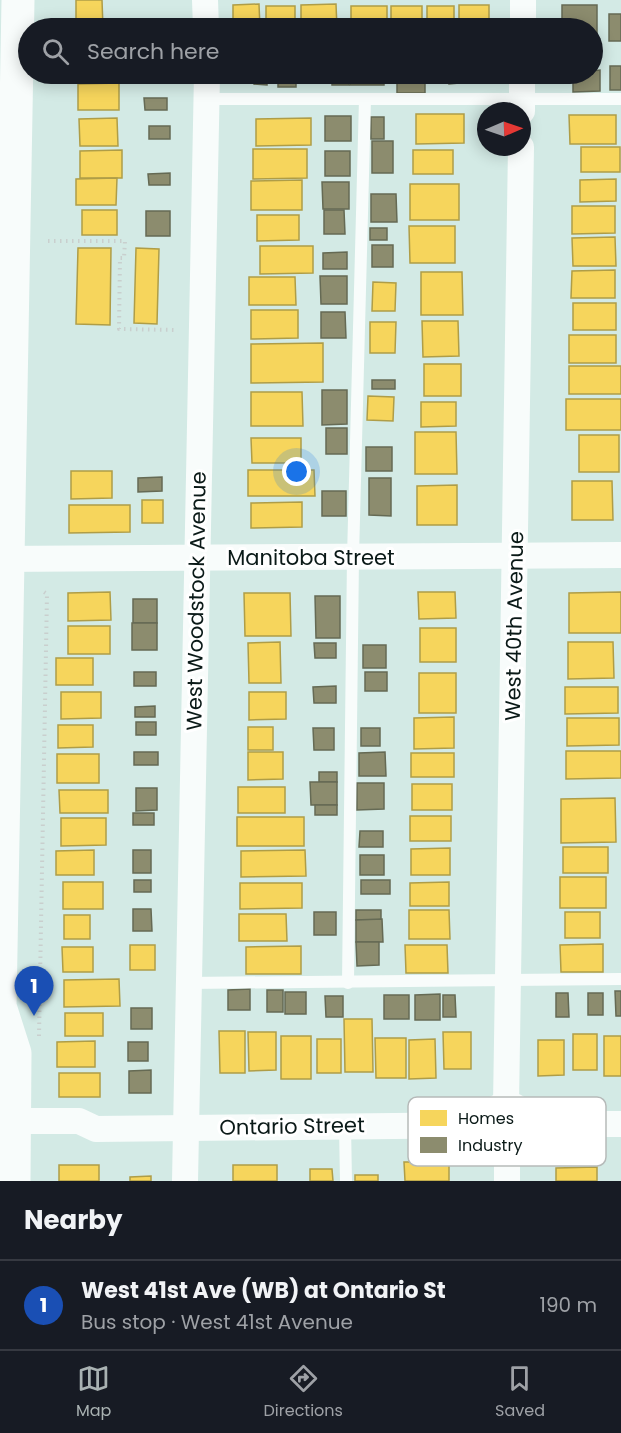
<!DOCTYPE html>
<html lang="en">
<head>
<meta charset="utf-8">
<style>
  body { margin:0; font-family:Poppins,sans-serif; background:#20242c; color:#f1f3f6 }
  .compass { position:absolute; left:477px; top:102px; width:54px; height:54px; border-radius:50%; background:#171b24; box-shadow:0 3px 15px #0003; rotate:88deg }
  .you { position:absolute; left:297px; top:472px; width:21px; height:21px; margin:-15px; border:4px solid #fff; border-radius:50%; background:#1a73e8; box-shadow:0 0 0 9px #1a73e833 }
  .badge { display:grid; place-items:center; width:39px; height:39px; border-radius:50%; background:#a9b2b2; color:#fff; font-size:20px; font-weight:700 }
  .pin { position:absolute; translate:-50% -50px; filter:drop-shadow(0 2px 3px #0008) }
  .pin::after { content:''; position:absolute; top:32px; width:21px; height:18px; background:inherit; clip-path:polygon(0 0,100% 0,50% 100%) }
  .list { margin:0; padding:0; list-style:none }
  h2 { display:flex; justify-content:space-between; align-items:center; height:78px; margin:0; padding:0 24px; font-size:26px }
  h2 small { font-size:20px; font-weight:400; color:#9ea1a6 }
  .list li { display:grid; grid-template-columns:39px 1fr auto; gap:18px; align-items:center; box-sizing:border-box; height:90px; padding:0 24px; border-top:2px solid #363941 }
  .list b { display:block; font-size:22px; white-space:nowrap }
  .list p { margin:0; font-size:20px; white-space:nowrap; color:#9ea1a6 }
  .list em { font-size:20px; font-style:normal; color:#9ea1a6 }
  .icon { flex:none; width:33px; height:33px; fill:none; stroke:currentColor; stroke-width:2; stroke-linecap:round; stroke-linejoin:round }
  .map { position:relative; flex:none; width:621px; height:1181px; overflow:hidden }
  .search { position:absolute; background:#171b24; box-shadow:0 3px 15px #0003; left:18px; right:18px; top:18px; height:66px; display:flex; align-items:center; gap:15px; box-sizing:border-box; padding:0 21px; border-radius:33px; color:#9ea1a6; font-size:22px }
  .sheet { height:168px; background:#171b24 }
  nav { display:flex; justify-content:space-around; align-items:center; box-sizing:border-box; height:84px; border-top:2px solid #363941; background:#171b24; font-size:16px; color:#9ea1a6 }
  nav a { display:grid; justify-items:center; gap:3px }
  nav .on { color:#a9b2b2 }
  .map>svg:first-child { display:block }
  .homes { fill:#f6d55c; stroke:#af9d47; stroke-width:1.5 }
  .industry { fill:#8c8c6e; stroke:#656a54; stroke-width:1.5 }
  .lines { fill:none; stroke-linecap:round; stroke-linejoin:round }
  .path { stroke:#c9cfce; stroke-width:4; stroke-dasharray:1.5 4.5; stroke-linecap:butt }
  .service { stroke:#f8fcfb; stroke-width:12 }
  .minor { stroke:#f8fcfb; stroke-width:26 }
  .secondary { stroke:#f8fcfb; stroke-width:33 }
  .labels { text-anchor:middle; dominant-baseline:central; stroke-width:6; stroke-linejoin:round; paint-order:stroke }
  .street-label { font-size:21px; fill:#0a1917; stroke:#fff }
  .key { fill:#fff; stroke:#b6bab9; stroke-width:1.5 }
  .key-label { font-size:16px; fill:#0a1917 }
</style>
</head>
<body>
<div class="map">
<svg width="621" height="1181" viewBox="0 0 621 1181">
  <rect width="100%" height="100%" fill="#d3eae5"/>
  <g class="homes">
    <polygon points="76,0 102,0 103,28 76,28"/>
    <polygon points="259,4 260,28 233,28 233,5"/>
    <polygon points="336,4 337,28 301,28 301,5"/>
    <rect x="459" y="5" width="30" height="23"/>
    <rect x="266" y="6" width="29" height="22"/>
    <rect x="351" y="6" width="36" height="22"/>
    <rect x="391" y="6" width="31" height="22"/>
    <rect x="427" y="6" width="27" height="22"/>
    <polygon points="76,74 104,74 105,77 76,77"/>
    <polygon points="119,83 119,110 78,110 78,84"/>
    <polygon points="416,114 464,114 464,143 416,144"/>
    <polygon points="569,115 616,115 616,144 570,144"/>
    <polygon points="117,118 118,146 80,146 79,119"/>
    <polygon points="311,118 311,145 256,146 256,119"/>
    <rect x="581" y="147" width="39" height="25"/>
    <polygon points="253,149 307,149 307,178 253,179"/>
    <polygon points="122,150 122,178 80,178 80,151"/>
    <rect x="413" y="150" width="40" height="24"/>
    <polygon points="117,178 116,205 76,205 76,179"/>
    <polygon points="616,179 616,201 580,202 580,180"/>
    <polygon points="302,180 302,210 251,210 251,181"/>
    <rect x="410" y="184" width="49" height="36"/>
    <polygon points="572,206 615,206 615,233 572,234"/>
    <rect x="82" y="210" width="35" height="25"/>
    <polygon points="257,215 299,215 299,240 257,241"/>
    <polygon points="409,226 455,226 455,263 410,263"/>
    <polygon points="615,237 616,266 573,266 572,238"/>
    <polygon points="260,246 313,246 313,273 260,274"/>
    <polygon points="78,248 111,248 110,325 76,324"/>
    <polygon points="136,248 159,249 157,324 134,323"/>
    <polygon points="615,270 615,298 571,298 572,271"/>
    <polygon points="421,272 462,272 463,315 421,315"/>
    <polygon points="249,277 295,277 296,305 249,305"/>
    <polygon points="373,282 396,283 395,311 372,311"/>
    <rect x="573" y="303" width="43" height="27"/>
    <polygon points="251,310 298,310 298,338 251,339"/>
    <polygon points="422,321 458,321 459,356 423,357"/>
    <polygon points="370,322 396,322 395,353 370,353"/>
    <rect x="569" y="335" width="47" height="28"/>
    <polygon points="323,343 323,382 251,383 251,344"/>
    <rect x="424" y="364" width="37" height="32"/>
    <rect x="569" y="366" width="52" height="28"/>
    <polygon points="251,392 302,392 303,426 251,426"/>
    <polygon points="368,396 394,397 393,421 367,420"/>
    <rect x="566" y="399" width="55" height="31"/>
    <polygon points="421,402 456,402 456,426 421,427"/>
    <polygon points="415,432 456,432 457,474 415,474"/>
    <rect x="579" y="435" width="40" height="37"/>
    <polygon points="251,438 301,438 301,463 252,463"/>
    <polygon points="248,470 314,470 315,496 248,496"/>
    <polygon points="71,471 112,471 112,498 71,499"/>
    <polygon points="572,481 612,481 613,520 572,520"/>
    <polygon points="457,485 457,525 417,525 417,486"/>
    <rect x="142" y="500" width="21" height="23"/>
    <polygon points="302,502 302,527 251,528 251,503"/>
    <polygon points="69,505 130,505 130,532 69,533"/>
    <polygon points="110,592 111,620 68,621 68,593"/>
    <polygon points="418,592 455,592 456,618 419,619"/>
    <polygon points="621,592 621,633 569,633 569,593"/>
    <polygon points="244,593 290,593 291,636 245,636"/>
    <rect x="68" y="626" width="42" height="28"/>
    <rect x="420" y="628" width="36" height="34"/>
    <polygon points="280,642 281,683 249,683 248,643"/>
    <polygon points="568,642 613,642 614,678 568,679"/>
    <rect x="56" y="658" width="37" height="27"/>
    <rect x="419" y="673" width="37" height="40"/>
    <polygon points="565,687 618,687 618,713 565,714"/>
    <polygon points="61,692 101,692 101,718 61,719"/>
    <polygon points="249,692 286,692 286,719 249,720"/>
    <polygon points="454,717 454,748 414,749 414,718"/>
    <polygon points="567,718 619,718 619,745 567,746"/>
    <polygon points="58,725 93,725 93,747 58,748"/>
    <rect x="248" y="727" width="25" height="23"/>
    <polygon points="566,751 621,751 621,778 566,779"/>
    <polygon points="248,752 283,752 283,779 248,780"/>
    <rect x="411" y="753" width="43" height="24"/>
    <rect x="57" y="754" width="42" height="29"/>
    <rect x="412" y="784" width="40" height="26"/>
    <rect x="238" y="787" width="47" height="26"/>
    <polygon points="59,790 108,790 108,813 60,813"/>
    <polygon points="615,798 616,842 561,843 561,799"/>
    <rect x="410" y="816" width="41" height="25"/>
    <rect x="237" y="817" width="67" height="29"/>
    <polygon points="61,818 106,818 106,845 61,846"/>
    <rect x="563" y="847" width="45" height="26"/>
    <polygon points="450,848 450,875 411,875 411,849"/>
    <polygon points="94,850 94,875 56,875 56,851"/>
    <polygon points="305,850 306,876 241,877 241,851"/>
    <rect x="560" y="877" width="46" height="31"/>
    <rect x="63" y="882" width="40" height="27"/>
    <polygon points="449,882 449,906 410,906 410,883"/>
    <polygon points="240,883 302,883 302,908 240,909"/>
    <polygon points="409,910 449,910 450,939 409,939"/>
    <rect x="565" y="912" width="35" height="26"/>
    <polygon points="239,914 286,914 287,941 239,941"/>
    <rect x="64" y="915" width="26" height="24"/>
    <polygon points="603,944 603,972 561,972 560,945"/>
    <rect x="130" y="945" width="25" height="25"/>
    <polygon points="405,945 447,945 448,973 406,973"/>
    <polygon points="301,946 301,974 246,974 246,947"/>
    <polygon points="62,947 93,947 93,972 63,972"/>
    <polygon points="119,979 120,1006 64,1007 64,980"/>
    <rect x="65" y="1013" width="38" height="23"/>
    <polygon points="344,1019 372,1019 373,1072 345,1072"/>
    <polygon points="219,1031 245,1031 245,1073 220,1073"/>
    <polygon points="248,1032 276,1032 276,1070 249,1071"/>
    <polygon points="443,1032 471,1032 471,1069 444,1069"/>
    <rect x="573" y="1034" width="24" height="36"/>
    <rect x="281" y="1036" width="30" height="43"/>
    <rect x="604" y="1036" width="17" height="40"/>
    <polygon points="375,1038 406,1038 406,1078 376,1078"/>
    <rect x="317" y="1039" width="24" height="34"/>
    <polygon points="435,1039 436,1078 409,1079 409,1040"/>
    <polygon points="538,1040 564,1040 564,1075 538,1076"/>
    <polygon points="95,1041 95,1067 57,1067 57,1042"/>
    <rect x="59" y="1073" width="41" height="24"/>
    <polygon points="404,1162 449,1162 449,1181 405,1181"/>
    <rect x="59" y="1165" width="40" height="16"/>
    <rect x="233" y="1165" width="44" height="16"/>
    <polygon points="597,1167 597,1181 556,1181 556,1168"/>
    <polygon points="310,1169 332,1169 333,1181 310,1181"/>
    <rect x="355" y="1175" width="23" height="6"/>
    <polygon points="151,1176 151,1181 130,1181 130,1177"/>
  </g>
  <g class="industry">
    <polygon points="562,5 597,5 597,50 592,50 592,28 562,28"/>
    <rect x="609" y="14" width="12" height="27"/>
    <rect x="610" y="66" width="11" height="24"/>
    <polygon points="600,70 600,91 573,92 573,74 592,74 592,71"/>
    <rect x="146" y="74" width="19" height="7"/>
    <polygon points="254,74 267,74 267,85 254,84"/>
    <rect x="278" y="74" width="18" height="13"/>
    <rect x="332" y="74" width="17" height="11"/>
    <rect x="350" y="74" width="34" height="11"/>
    <rect x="397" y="74" width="28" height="19"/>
    <polygon points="449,74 459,74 459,83 449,84"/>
    <rect x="460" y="74" width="22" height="9"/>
    <polygon points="144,98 167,98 167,110 145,110"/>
    <rect x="325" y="116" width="26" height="25"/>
    <rect x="371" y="117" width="13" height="22"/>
    <rect x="149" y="126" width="21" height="13"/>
    <rect x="372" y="141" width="21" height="32"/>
    <rect x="325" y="151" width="25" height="25"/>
    <polygon points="170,173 170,185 149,185 148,174"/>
    <polygon points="322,182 349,182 349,209 323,209"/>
    <polygon points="371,194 396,194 397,222 371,222"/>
    <polygon points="324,210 344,210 345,234 324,234"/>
    <rect x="146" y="211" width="24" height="25"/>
    <rect x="370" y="228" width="17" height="12"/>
    <rect x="372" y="245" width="21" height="22"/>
    <polygon points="347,252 347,269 323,269 323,253"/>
    <polygon points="320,276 347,276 347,304 321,304"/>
    <polygon points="321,312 345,312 346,338 321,338"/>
    <rect x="372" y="380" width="23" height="9"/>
    <polygon points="322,390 347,390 347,424 322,425"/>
    <rect x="326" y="428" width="21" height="26"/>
    <rect x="366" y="447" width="26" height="24"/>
    <polygon points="162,477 162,491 138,492 138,478"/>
    <polygon points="369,478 391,478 391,516 369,515"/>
    <rect x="322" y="491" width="24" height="25"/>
    <polygon points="315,596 340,596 340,638 316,638"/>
    <rect x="133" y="599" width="24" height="24"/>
    <rect x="132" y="623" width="25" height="27"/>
    <polygon points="314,643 336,643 336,658 315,658"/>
    <rect x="363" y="645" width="23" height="23"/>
    <rect x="134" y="672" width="22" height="14"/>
    <rect x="365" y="672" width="22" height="19"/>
    <polygon points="336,686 336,703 314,703 313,687"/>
    <polygon points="155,706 155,717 135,717 135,707"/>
    <rect x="136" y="722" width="20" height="13"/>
    <polygon points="313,728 334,728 334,750 314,750"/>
    <rect x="361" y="728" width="19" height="18"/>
    <rect x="134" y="752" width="24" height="13"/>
    <polygon points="385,752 386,776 359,776 359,753"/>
    <rect x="319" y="772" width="18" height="10"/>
    <polygon points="310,782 337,782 337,805 311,805"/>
    <polygon points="357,783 384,783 384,809 357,810"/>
    <polygon points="136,788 157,788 157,810 136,811"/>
    <rect x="315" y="805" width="22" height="10"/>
    <rect x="133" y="813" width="21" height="12"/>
    <polygon points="360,831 383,831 383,847 359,847"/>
    <rect x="133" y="850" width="18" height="23"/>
    <rect x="360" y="855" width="24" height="20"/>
    <rect x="134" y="880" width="17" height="12"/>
    <rect x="361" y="880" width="29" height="14"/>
    <polygon points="133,909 151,909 152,931 133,931"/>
    <rect x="356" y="910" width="25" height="10"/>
    <rect x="314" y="912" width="22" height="23"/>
    <polygon points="382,919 383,942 356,942 356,920"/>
    <polygon points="356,942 379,942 379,965 357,966"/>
    <polygon points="250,989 250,1010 228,1010 228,990"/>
    <rect x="267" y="990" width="16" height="22"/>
    <polygon points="615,991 621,991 621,1016 616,1016"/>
    <rect x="285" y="992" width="21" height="22"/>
    <polygon points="556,993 568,993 569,1017 556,1017"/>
    <rect x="588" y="993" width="15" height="22"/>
    <polygon points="440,994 440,1020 415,1020 415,995"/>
    <rect x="384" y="995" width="25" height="24"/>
    <polygon points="443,995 455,995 456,1017 443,1017"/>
    <polygon points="325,996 343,996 343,1017 326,1017"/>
    <rect x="131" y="1008" width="21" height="21"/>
    <rect x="128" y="1042" width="20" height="19"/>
    <polygon points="151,1070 151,1093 129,1093 129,1071"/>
  </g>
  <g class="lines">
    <g class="path">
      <polyline points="48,241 125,241 124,258 120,258 119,329 176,330"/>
      <polyline points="39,1036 47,594 41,590"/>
    </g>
    <g class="service">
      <polyline points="207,99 621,99"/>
      <polyline points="187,983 621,979"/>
      <polyline points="348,983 353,557 365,99"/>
      <polyline points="345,1126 346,1181"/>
    </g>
    <g class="minor">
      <polyline points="205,0 206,28"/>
      <polyline points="523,28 523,0"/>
      <polyline points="522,111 522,74"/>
      <polyline points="0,559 621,555"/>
      <polyline points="506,1105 521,147"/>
      <circle cx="507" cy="1125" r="20"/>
      <polyline points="14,1121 79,1121 96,1129 487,1125"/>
      <polyline points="527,1124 621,1124"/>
      <polyline points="507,1145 507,1181"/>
      <polyline points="185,1181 207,74"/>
    </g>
    <polyline class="secondary" points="14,1181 15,1053 0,1006 18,0"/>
  </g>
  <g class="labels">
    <g class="street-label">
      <text x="311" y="557">Manitoba Street</text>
      <text transform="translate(196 601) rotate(-89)">West Woodstock Avenue</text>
      <text transform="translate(514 626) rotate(-89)">West 40th Avenue</text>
      <text transform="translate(292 1126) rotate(-1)">Ontario Street</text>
    </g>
  </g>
  <rect x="408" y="1097" width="198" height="69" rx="9" class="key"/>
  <rect x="420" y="1110" width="27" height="16" fill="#f6d55c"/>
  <rect x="420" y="1137" width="27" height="16" fill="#8c8c6e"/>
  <g class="key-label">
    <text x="458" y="1124">Homes</text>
    <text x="458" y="1151">Industry</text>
  </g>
</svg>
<svg class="compass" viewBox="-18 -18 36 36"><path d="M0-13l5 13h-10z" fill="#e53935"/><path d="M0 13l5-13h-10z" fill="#9ea1a6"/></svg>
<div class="you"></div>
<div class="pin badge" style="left:34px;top:1016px;background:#1a4fb4">1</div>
<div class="search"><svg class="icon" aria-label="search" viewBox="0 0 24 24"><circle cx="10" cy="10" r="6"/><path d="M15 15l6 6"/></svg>Search here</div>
</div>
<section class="sheet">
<h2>Nearby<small></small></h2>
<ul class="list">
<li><span class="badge" style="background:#1a4fb4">1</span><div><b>West 41st Ave (WB) at Ontario St</b><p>Bus stop · West 41st Avenue</p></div><em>190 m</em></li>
</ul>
</section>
<nav>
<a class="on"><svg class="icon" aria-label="map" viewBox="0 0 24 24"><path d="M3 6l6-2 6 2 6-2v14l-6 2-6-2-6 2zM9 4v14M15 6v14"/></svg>Map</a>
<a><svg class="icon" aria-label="directions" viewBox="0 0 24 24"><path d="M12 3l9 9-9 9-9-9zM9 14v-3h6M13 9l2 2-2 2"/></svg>Directions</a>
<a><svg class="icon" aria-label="saved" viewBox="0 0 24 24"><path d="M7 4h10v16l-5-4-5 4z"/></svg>Saved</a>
</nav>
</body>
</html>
